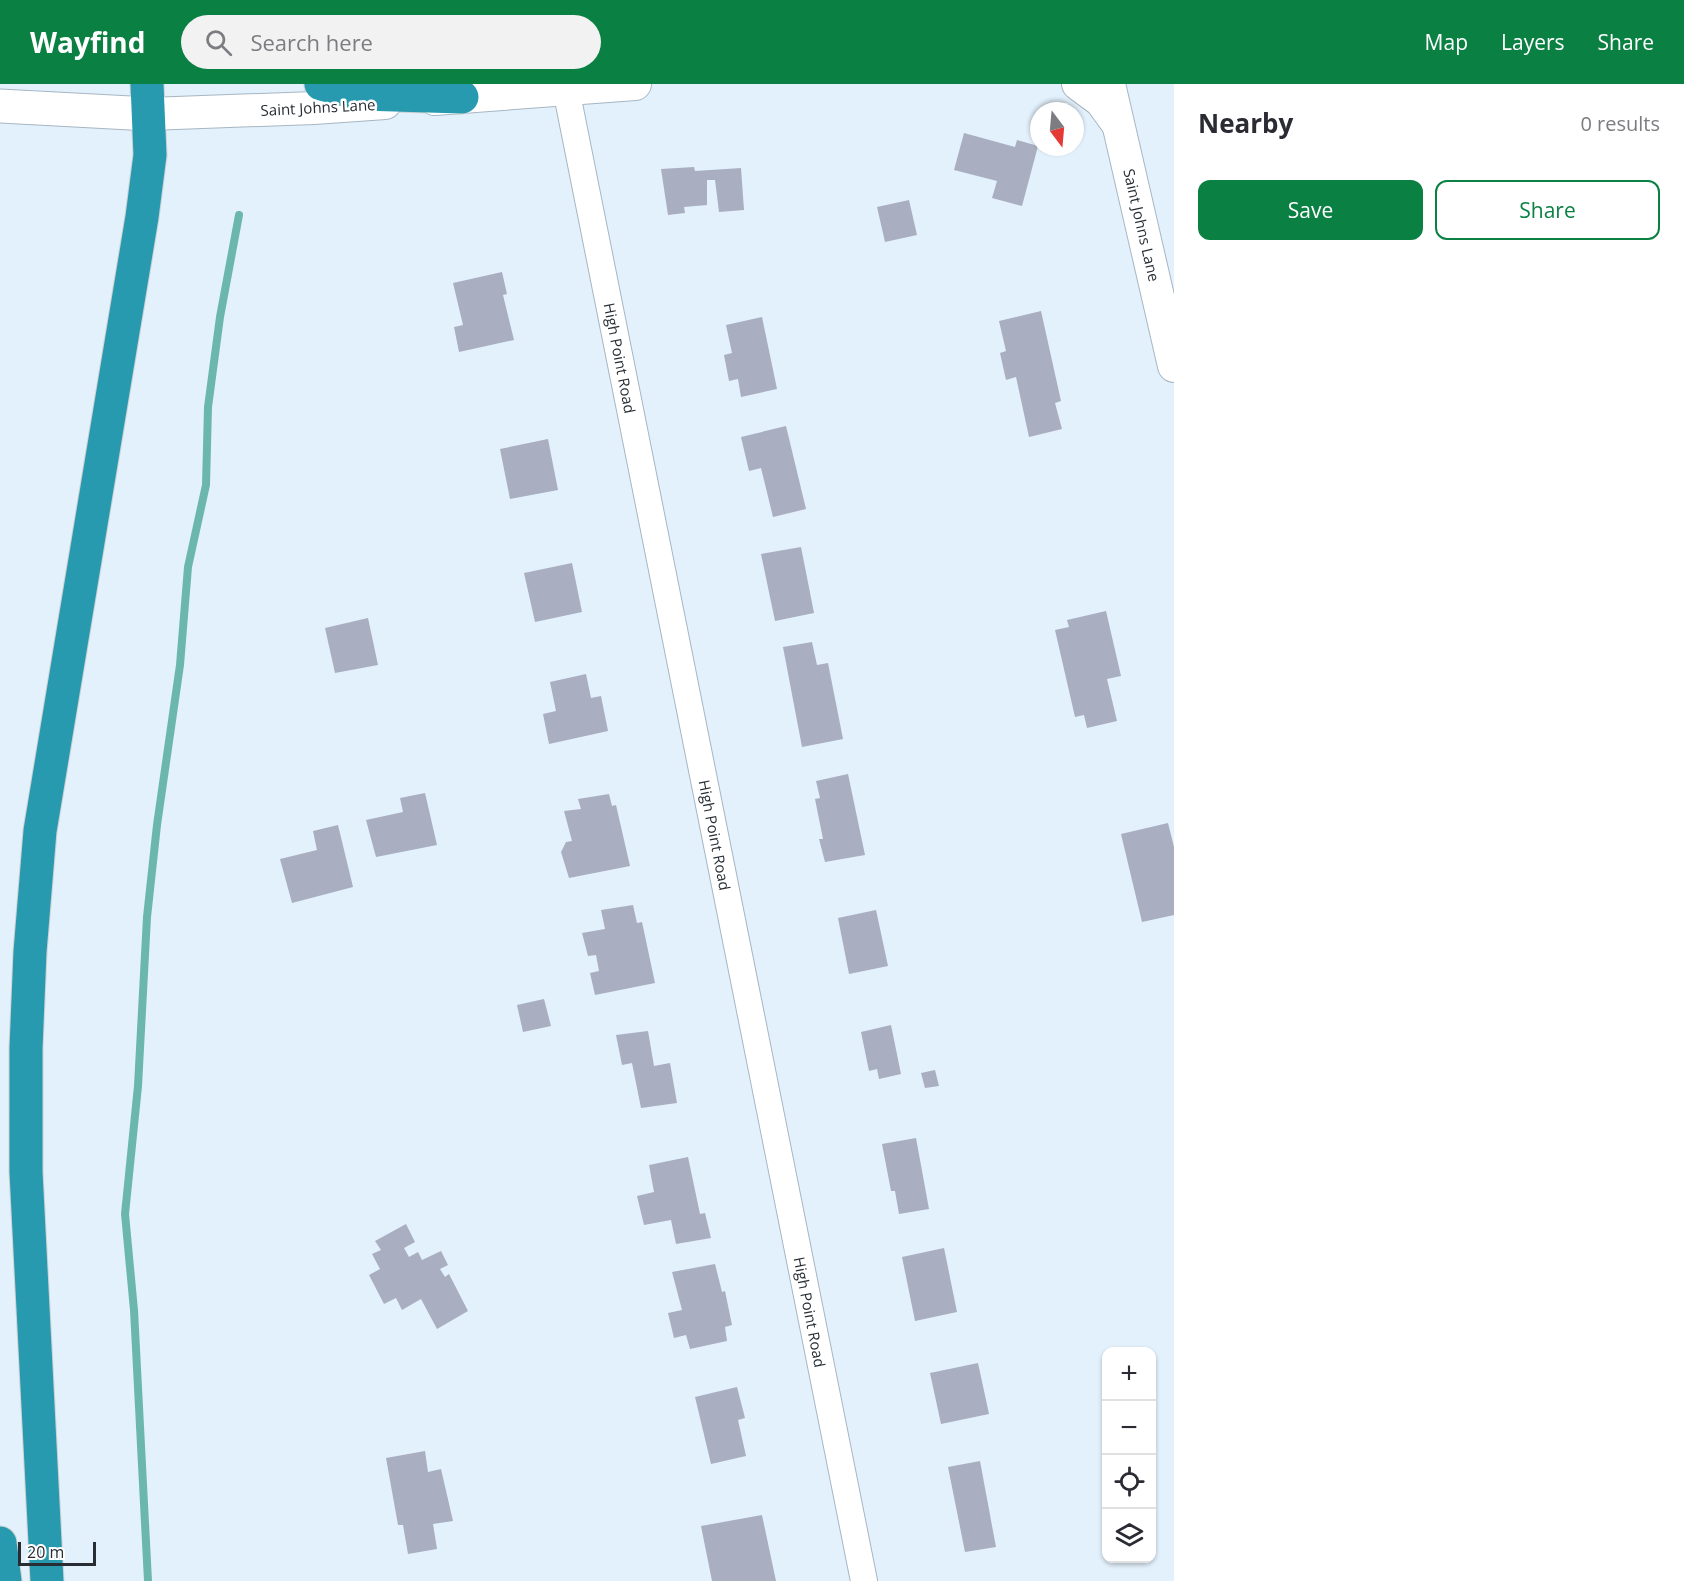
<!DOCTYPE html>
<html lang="en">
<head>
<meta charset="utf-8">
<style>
  body { margin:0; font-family:"Open Sans",sans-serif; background:#f2f2f3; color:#2b2b33 }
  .controls { position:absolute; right:18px; bottom:18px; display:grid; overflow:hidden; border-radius:12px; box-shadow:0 2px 4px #0004 }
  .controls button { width:54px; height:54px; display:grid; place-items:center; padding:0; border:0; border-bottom:2px solid #e1e1e2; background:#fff; color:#2b2b33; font:30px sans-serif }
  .compass { position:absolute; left:1030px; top:18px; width:54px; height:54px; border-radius:50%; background:#fff; box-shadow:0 2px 4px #0004; rotate:164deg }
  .scale { position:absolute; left:18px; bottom:15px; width:78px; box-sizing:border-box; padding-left:6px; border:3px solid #272d32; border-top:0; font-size:16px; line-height:21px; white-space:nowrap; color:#272d32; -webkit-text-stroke:4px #fff; paint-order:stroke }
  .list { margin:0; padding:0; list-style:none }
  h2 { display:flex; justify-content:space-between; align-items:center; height:78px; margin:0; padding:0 24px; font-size:26px }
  h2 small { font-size:20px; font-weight:400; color:#7c7c81 }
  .actions { display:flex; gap:12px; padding:18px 24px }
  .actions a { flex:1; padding:14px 0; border:2px solid #0b8043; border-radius:12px; text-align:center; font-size:21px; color:#0b8043 }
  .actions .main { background:#0b8043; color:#fff }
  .icon { flex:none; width:33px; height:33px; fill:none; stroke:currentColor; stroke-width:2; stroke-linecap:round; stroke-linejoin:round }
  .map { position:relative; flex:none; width:1174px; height:1497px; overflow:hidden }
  header { display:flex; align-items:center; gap:36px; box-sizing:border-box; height:84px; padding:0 30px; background:#0b8043; color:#fff }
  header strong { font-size:28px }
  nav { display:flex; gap:33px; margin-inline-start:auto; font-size:21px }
  .search { width:420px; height:54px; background:#f2f2f3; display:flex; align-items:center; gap:15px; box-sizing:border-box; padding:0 21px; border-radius:33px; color:#7c7c81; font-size:22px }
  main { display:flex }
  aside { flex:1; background:#fff }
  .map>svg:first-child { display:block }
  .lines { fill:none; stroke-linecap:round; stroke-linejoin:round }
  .stream { stroke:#6cb7ad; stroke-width:8 }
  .building { fill:#a9aec0 }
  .minor-casing { stroke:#a6b6c3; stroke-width:28 }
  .tertiary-casing { stroke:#a6b6c3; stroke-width:34 }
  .secondary-casing { stroke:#a6b6c3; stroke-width:35 }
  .motorway-casing { stroke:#cfd1d2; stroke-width:35 }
  .minor { stroke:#fff; stroke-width:26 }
  .tertiary { stroke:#fff; stroke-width:32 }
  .secondary { stroke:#fff; stroke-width:33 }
  .motorway { stroke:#289ab0; stroke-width:33 }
  .labels { text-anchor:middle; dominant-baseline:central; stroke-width:5; stroke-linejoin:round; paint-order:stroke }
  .street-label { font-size:15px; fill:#272d32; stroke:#fff }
</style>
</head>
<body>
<header>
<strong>Wayfind</strong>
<div class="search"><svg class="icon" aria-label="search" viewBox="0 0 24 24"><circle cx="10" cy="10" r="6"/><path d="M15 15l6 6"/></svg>Search here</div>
<nav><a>Map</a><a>Layers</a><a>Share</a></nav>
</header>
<main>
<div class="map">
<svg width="1174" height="1497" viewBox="0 0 1174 1497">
  <rect width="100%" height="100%" fill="#e3f1fc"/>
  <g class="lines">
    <polyline class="stream" points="148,1497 134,1226 125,1130 138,1002 147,833 157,741 180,581 188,483 206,401 208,323 220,233 239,131"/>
  </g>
  <g class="building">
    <polygon points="964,49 1015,63 1017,56 1038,62 1022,122 992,114 997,97 954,86"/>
    <polygon points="694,83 695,87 741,84 744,126 719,128 715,96 707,96 707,121 684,123 685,129 668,131 661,85"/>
    <polygon points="909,116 917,151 885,158 877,123"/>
    <polygon points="502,188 507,210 503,211 514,256 459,268 454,243 463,241 453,199"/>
    <polygon points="1041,227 1061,317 1055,319 1062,345 1029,353 1016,293 1006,296 1000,269 1006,267 999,237"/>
    <polygon points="762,233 777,305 741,313 738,295 729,297 724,271 732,269 726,241"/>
    <polygon points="786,342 806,425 773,433 761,384 749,387 741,353"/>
    <polygon points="548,355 558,406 510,415 500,365"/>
    <polygon points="801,463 814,529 775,537 761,470"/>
    <polygon points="572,479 582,528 535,538 524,489"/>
    <polygon points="1106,527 1121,592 1107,595 1117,637 1087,644 1084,631 1075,633 1055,546 1069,543 1067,536"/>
    <polygon points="368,534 378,581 335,589 325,544"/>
    <polygon points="812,558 817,581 828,579 843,655 802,663 783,563"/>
    <polygon points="586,590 591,614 601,612 608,647 549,660 543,630 556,627 550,598"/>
    <polygon points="848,690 865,771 825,778 819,755 823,755 815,715 820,714 816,697"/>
    <polygon points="425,709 437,761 376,773 366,736 403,728 400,714"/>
    <polygon points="609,710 612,722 616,721 630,782 569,794 561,768 566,758 572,757 564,727 581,725 578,715"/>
    <polygon points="1168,739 1174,763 1174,831 1142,838 1121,750"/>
    <polygon points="338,741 353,803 292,819 280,775 317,766 313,747"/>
    <polygon points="633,821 637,839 642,838 655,899 595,911 590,889 599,887 596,871 588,872 582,849 605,845 601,826"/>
    <polygon points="876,826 888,882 849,890 838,834"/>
    <polygon points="544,915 551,942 523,948 517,921"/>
    <polygon points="891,941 901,990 879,995 877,985 869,987 861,948"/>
    <polygon points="648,947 654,982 670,979 677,1019 641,1024 632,979 622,981 616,951"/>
    <polygon points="935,986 939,1002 925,1004 921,989"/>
    <polygon points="916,1054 929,1125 899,1130 895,1107 891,1107 882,1060"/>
    <polygon points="688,1073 700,1130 705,1129 711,1154 676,1160 671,1136 644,1141 637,1112 654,1108 649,1081"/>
    <polygon points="406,1140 415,1158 404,1164 409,1173 418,1168 422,1176 441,1167 448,1181 440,1185 445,1193 449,1190 468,1227 437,1245 421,1215 402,1226 396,1214 384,1220 369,1191 380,1185 372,1170 381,1166 375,1157"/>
    <polygon points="944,1164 957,1228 915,1237 902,1173"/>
    <polygon points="715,1180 722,1208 725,1207 732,1241 725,1243 727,1257 690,1265 686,1251 674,1254 668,1229 682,1226 672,1188"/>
    <polygon points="978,1279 989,1330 941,1340 930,1289"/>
    <polygon points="737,1303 745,1334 738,1336 746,1372 711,1380 695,1313"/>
    <polygon points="425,1367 428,1388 441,1385 453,1437 433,1440 437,1465 408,1470 403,1441 398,1441 386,1374"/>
    <polygon points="980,1377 996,1463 965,1468 948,1383"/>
    <polygon points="762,1431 776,1497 712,1497 701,1442"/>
  </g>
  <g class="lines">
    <g class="minor-casing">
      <polyline id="minor" points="566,5 864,1497"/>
    </g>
    <g class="tertiary-casing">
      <g id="tertiary">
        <polyline points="1078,0 1101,17 1117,39"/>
        <polyline points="1109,0 1174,282"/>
        <polyline points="435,15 635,0"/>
        <polyline points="149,30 314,24 385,19"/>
      </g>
    </g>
    <g class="secondary-casing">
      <polyline id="secondary" points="0,22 149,30"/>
    </g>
    <g class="motorway-casing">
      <g id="motorway">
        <polyline points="321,0 361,10 462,13"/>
        <polyline points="0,1459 5,1497"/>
        <polyline points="47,1497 26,1088 26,964 30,868 40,747 142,133 150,71 147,0"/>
      </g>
    </g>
    <use href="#minor" class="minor"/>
    <use href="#tertiary" class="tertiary"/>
    <use href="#secondary" class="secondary"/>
    <use href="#motorway" class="motorway"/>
  </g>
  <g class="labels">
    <g class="street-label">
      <text transform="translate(318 23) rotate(-3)">Saint Johns Lane</text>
      <text transform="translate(1142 141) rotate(77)">Saint Johns Lane</text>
      <text transform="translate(620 274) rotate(79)">High Point Road</text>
      <text transform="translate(715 751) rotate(79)">High Point Road</text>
      <text transform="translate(810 1228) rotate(79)">High Point Road</text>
    </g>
  </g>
</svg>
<div class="controls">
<button>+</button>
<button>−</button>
<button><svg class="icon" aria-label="locate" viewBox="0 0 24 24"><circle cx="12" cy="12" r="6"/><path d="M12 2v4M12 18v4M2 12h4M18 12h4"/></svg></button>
<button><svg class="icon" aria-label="layers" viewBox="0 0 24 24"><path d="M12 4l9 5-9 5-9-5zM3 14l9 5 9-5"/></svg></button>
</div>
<svg class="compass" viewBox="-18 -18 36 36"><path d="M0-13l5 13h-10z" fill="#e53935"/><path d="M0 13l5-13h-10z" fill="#7c7c81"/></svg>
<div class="scale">20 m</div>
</div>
<aside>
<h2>Nearby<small>0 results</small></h2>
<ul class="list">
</ul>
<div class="actions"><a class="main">Save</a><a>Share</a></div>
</aside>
</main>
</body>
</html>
